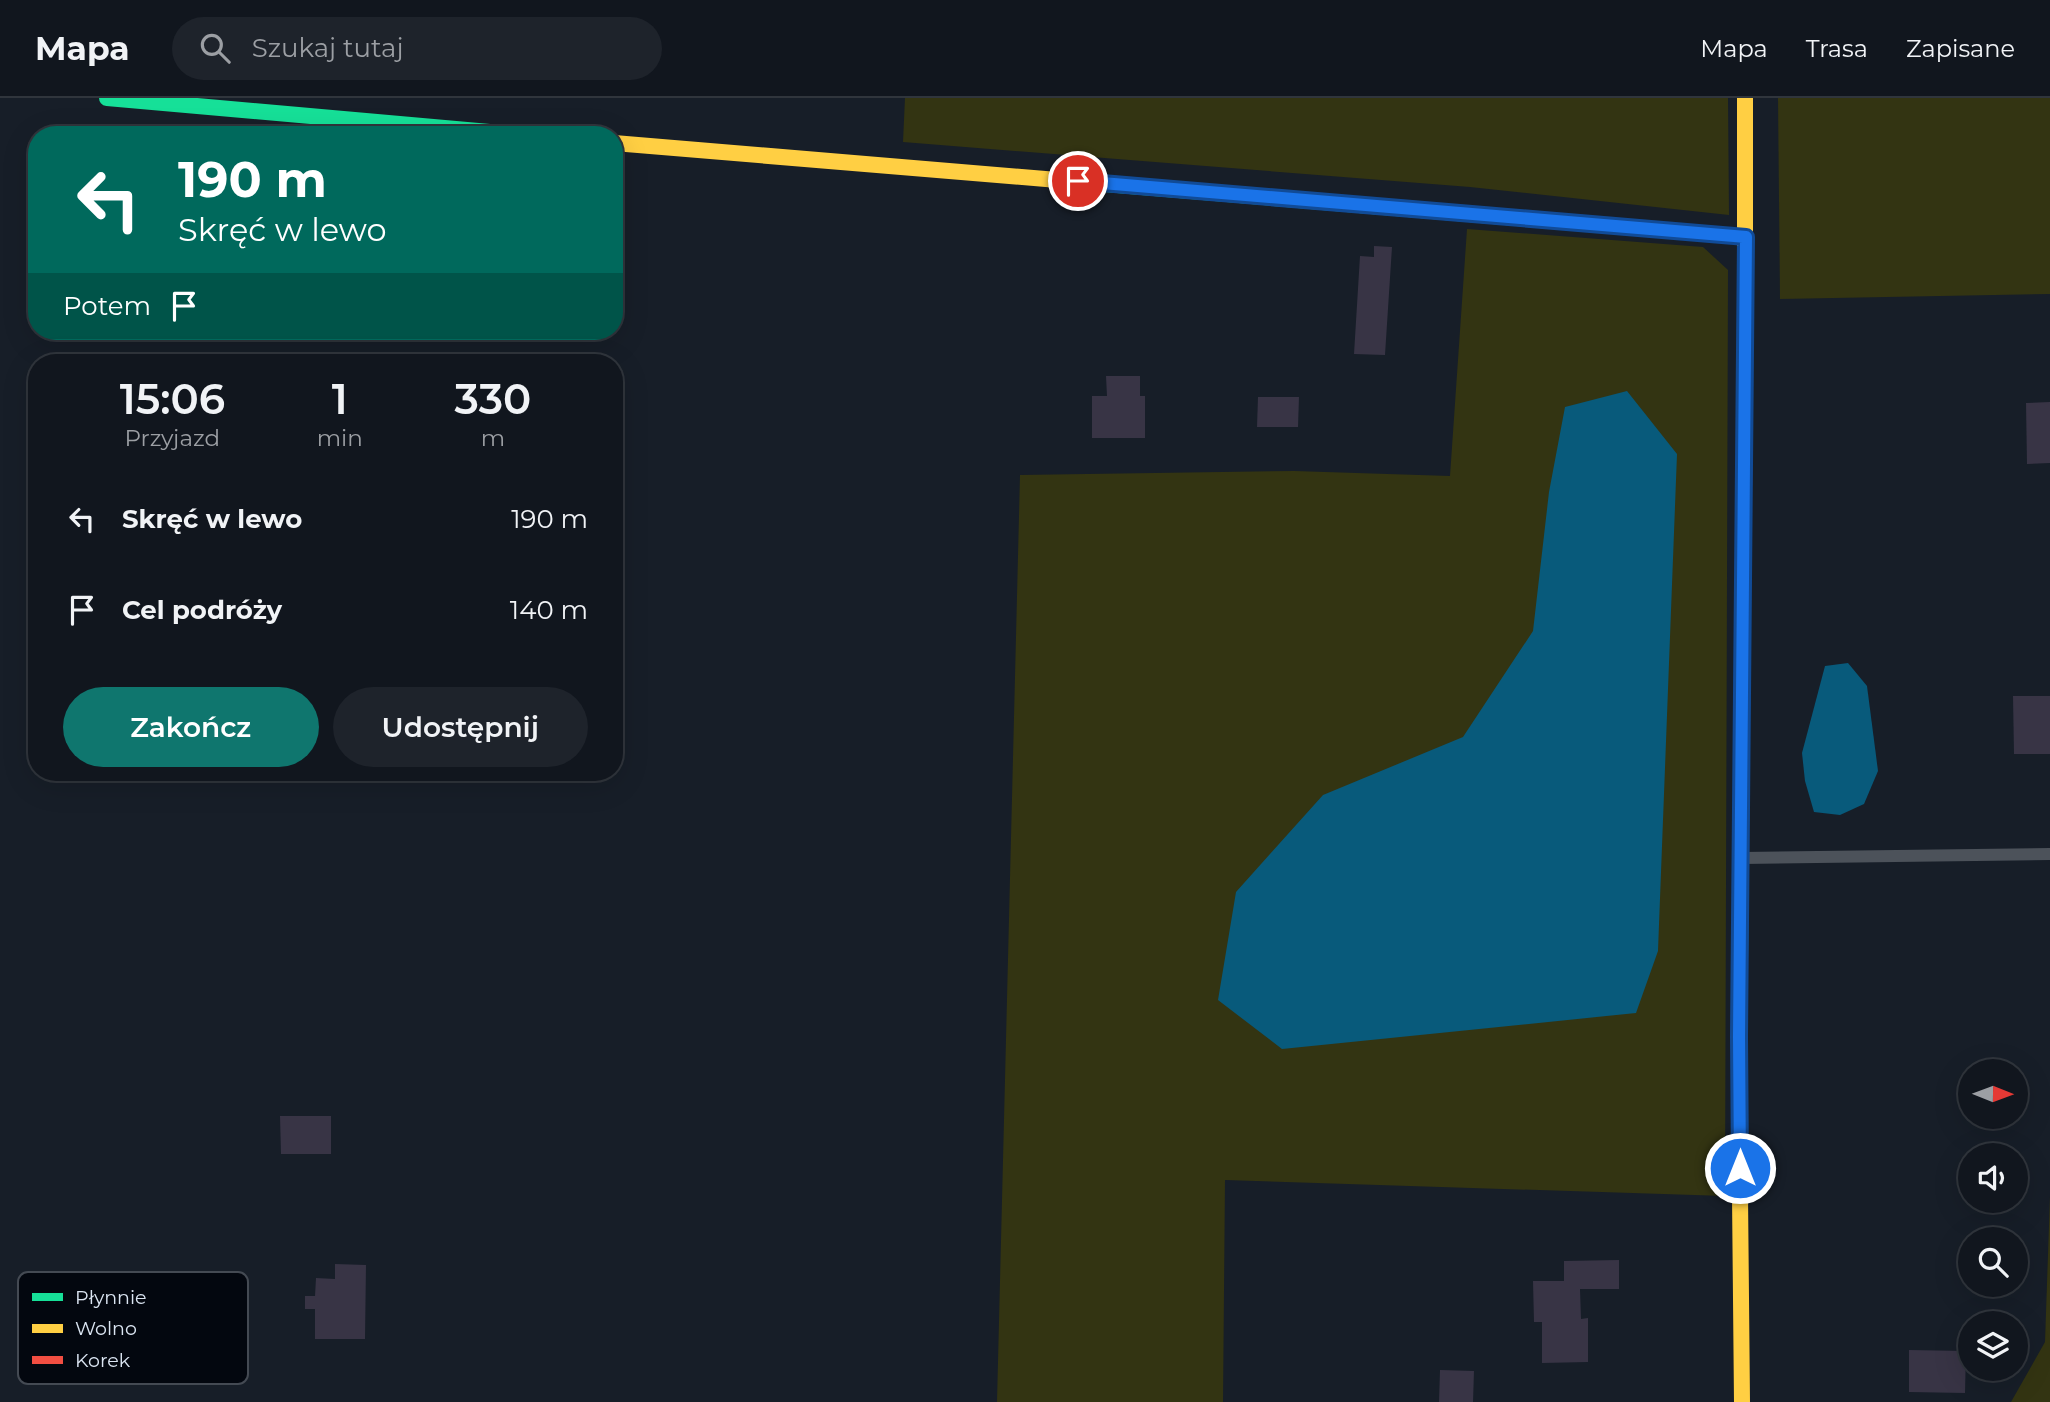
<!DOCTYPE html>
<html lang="pl">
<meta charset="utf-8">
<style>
body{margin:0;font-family:Montserrat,sans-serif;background:#1e232b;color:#f1f3f6;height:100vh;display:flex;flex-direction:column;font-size:26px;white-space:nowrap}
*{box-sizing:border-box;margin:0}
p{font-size:23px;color:#9c9fa4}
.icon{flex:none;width:38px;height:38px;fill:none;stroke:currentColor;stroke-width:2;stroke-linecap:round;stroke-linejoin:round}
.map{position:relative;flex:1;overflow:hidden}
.side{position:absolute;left:28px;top:256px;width:595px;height:427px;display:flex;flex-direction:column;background:#11161e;border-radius:28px;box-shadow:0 7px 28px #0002,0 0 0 2px #30353c}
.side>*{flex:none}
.hud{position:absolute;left:28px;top:28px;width:595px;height:214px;border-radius:28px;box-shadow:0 7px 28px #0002,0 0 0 2px #30353c;background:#00695c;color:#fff;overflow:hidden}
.needle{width:46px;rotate:91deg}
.fabs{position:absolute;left:1958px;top:961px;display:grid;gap:14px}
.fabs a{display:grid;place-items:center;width:70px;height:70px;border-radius:50%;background:#11161e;box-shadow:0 7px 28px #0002,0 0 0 2px #30353c;font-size:35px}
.pin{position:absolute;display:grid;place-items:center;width:60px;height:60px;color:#fff;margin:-30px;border:4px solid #fff;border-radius:50%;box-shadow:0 2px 7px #0007}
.me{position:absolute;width:77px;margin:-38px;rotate:0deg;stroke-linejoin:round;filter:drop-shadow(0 0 5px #0008)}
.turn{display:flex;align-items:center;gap:24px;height:147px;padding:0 35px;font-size:32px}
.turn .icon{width:91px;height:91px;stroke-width:2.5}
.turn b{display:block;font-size:49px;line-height:60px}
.then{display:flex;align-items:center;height:66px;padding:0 35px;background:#0003;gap:14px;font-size:26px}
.eta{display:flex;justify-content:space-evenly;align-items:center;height:119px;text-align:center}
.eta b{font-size:42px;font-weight:600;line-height:49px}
.cta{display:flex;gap:14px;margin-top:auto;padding:14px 35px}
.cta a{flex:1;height:80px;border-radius:42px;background:#0f766e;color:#fff;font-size:28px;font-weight:600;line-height:80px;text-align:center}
.cta a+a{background:#1e232b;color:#f1f3f6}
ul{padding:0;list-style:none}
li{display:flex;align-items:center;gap:21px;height:91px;padding:0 35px}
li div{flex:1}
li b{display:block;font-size:26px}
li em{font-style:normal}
header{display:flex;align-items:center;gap:42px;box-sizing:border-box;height:98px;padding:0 35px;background:#11161e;border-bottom:2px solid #30353c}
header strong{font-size:33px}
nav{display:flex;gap:38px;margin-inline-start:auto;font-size:24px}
.search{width:490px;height:63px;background:#1e232b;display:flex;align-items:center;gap:18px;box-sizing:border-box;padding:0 24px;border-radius:38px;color:#9c9fa4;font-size:26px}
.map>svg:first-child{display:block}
.green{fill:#333412}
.water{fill:#085a7b}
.building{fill:#383445}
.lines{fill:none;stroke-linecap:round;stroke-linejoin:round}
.lane{stroke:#4c525a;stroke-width:12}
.fast{stroke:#16e098;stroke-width:16}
.slow{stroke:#ffcf43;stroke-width:16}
.jam{stroke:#f24e42;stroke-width:16}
.route-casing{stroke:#114b97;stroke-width:18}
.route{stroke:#1a73e8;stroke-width:12}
.key{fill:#03070f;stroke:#444a53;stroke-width:2}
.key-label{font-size:19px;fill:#dbe5f2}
</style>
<header>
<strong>Mapa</strong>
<div class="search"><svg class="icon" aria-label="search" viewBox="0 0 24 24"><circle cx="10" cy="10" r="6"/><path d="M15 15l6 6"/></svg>Szukaj tutaj</div>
<nav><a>Mapa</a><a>Trasa</a><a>Zapisane</a></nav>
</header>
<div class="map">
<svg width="2050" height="1304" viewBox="0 0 2050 1304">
<rect width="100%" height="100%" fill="#171e28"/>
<!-- green -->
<g class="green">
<polygon points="905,0 1728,0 1729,117 1470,89 903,44"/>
<polygon points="1778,0 2050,0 2050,196 1780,201"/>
<polygon points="1467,131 1703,149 1728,172 1725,1098 1225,1082 1223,1304 997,1304 1020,377 1294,373 1450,378"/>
<polygon points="2050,1098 2050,1304 2011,1304 2045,1244"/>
</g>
<!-- water -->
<g class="water">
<polygon points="1627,293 1677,356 1658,853 1636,915 1282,951 1218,902 1236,794 1323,697 1463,639 1533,533 1549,394 1565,309"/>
<polygon points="1848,565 1867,588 1878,673 1864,706 1840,717 1814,714 1805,683 1802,655 1825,568"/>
</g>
<!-- building -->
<g class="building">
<polygon points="1374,148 1392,149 1385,257 1354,256 1360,158 1374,159"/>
<polygon points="1106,278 1140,278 1140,298 1145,298 1145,340 1092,340 1092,298 1107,298"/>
<polygon points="1258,299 1299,299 1298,329 1257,329"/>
<polygon points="2050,304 2050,365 2027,366 2026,305"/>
<polygon points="2013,598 2050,598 2050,656 2014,656"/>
<polygon points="280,1018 331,1018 331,1056 281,1056"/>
<polygon points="1619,1162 1619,1191 1580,1191 1581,1221 1588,1220 1588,1264 1542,1265 1542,1224 1534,1224 1533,1183 1564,1183 1564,1163"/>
<polygon points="335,1166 366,1167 365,1241 315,1241 315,1211 305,1211 305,1198 315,1198 316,1180 335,1181"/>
<polygon points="1909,1252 1966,1253 1965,1295 1909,1294"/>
<polygon points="1440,1272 1474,1273 1473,1304 1439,1304"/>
</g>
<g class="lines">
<!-- lane -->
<polyline class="lane" points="1742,760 2050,756"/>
<!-- fast -->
<g class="fast">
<polyline points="107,0 524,37"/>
<polyline points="1093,85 1565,124"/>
<polyline points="1739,993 1742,601"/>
</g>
<!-- slow -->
<g class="slow">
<polyline points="614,45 1093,85"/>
<polyline points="1565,124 1746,139"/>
<polyline points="1745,285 1745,0"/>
<polyline points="1739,993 1742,1304"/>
</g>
<!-- jam -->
<polyline class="jam" points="1742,601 1745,285"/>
</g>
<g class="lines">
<defs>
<polyline id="route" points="1078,83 1746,139 1739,939 1740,1070"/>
</defs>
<!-- route casing -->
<use href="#route" class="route-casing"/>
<!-- route -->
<use href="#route" class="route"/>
</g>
<!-- legend -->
<rect x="18" y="1174" width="230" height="112" rx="10" class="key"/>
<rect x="32" y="1195" width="31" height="8" fill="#16e098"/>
<rect x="32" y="1226" width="31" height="9" fill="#ffcf43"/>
<rect x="32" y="1258" width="31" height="8" fill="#f24e42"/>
<g class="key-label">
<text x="75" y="1206">Płynnie</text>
<text x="75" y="1237">Wolno</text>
<text x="75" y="1269">Korek</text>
</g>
</svg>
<div class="fabs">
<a><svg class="needle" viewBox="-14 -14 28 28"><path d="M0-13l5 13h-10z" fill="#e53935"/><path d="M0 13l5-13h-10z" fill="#9c9fa4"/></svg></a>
<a><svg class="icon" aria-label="sound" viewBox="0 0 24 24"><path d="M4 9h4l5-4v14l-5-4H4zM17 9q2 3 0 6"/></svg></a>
<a><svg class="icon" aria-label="search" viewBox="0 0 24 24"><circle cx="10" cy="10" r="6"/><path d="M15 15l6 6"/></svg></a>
<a><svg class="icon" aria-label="layers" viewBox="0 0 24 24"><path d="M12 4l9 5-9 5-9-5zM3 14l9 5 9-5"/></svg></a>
</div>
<div class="pin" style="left:1078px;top:83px;background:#d93025"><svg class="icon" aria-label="arrive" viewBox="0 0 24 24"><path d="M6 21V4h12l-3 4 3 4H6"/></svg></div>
<svg class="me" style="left:1740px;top:1070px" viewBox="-20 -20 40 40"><circle r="17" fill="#1a73e8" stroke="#fff" stroke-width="3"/><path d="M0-11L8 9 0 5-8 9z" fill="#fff"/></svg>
<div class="hud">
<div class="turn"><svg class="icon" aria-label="left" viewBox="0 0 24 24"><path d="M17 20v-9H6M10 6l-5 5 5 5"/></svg><div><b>190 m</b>Skręć w lewo</div></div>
<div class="then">Potem<svg class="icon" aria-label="arrive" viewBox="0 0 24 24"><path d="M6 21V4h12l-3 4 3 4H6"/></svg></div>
</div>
<section class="side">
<div class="eta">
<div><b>15:06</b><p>Przyjazd</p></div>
<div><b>1</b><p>min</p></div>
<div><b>330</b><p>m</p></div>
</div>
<ul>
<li><svg class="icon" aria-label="left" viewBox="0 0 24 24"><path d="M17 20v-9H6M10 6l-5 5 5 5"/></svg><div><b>Skręć w lewo</b></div><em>190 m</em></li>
<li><svg class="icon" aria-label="arrive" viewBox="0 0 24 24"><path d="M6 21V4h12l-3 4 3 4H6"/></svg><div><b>Cel podróży</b></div><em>140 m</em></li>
</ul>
<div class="cta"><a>Zakończ</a><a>Udostępnij</a></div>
</section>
</div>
